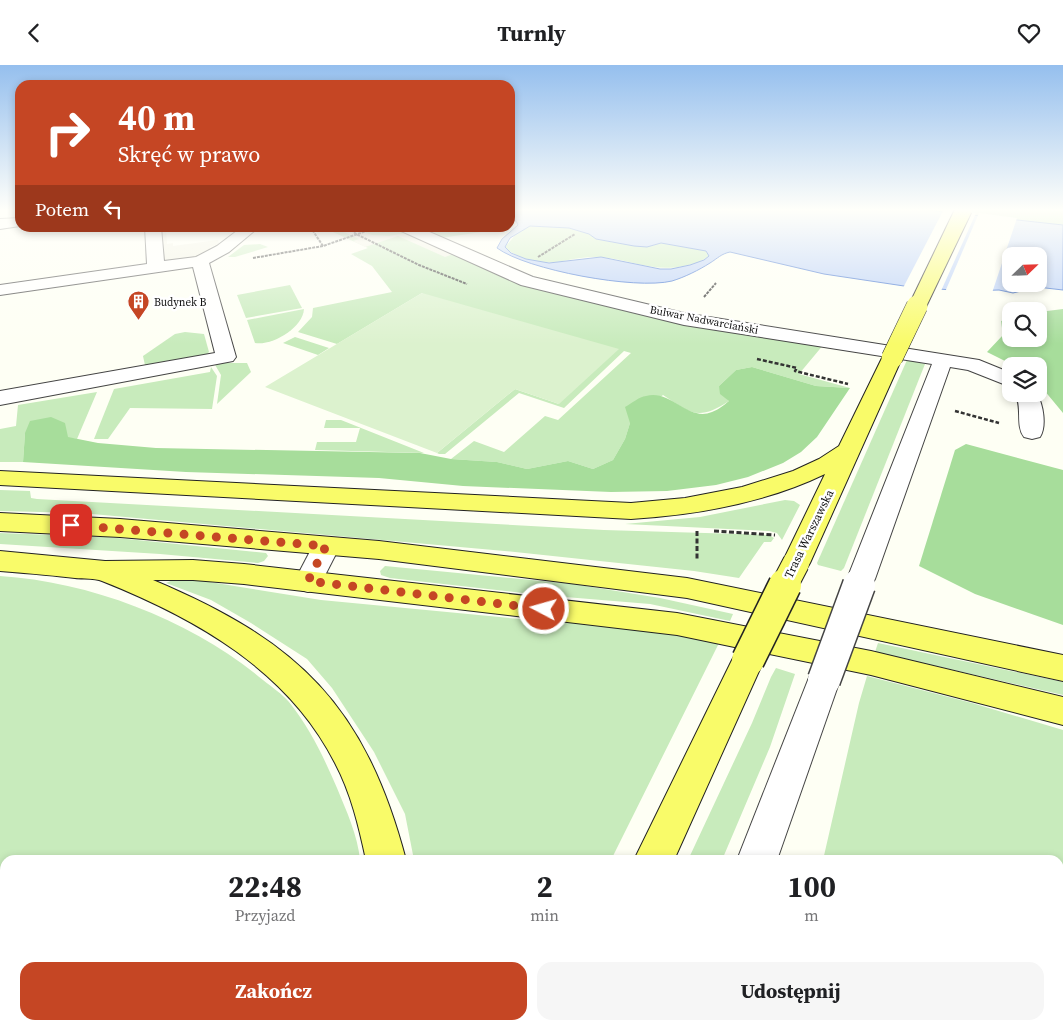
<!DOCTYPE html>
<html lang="pl">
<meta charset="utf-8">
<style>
body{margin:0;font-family:"Source Serif 4",serif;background:#f6f6f6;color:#202124;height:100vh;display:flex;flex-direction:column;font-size:19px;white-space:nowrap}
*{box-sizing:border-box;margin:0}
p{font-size:16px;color:#757577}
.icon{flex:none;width:28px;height:28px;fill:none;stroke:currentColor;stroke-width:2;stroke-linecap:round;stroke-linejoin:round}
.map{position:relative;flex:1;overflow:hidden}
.side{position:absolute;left:0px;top:790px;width:1064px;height:175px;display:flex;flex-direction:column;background:#fff;border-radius:15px 15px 0 0;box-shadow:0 2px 8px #0003}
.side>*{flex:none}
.top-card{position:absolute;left:15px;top:15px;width:500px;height:152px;border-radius:15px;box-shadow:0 2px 8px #0003;background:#c54624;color:#fff;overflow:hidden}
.needle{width:32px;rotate:67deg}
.controls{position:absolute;left:1002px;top:182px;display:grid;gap:10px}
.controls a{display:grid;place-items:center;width:45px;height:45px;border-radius:10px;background:#fff;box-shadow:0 2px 8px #0003;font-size:25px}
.pin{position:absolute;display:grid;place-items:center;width:42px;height:42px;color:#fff;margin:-21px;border-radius:10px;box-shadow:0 2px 8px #0006}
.me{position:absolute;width:55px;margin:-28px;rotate:276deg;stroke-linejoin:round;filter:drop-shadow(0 0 4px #0008)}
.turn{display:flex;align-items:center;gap:18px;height:105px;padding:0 20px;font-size:22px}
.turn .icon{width:65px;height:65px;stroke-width:2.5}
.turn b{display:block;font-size:35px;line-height:42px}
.then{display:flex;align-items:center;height:48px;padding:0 20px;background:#0003;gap:10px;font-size:19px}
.eta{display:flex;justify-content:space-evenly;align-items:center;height:85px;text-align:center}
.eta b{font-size:30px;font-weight:700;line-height:35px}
.primary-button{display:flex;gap:10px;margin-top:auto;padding:10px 20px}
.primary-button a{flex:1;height:58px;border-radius:15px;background:#c54624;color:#fff;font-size:20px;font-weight:700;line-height:58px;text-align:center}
.primary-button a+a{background:#f6f6f6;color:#202124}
header{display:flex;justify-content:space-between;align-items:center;height:65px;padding:0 20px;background:#fff;font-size:22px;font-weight:700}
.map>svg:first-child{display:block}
.green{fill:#c8ebbc}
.forest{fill:#a7dd9b}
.pitch{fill:#dcf2ce}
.plaza{fill:#f1f1e1}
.water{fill:#b8cff8;stroke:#3d70d1;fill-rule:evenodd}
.pier{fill:#fefff4}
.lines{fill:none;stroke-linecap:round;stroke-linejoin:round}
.minor-casing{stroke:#444;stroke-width:2}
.major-casing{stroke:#222;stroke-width:2}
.path-far2{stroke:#333;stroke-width:2;stroke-dasharray:3 1;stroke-linecap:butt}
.path-far1{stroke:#333;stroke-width:2.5;stroke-dasharray:4 2;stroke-linecap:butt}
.path{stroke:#333;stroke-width:3;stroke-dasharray:5 2.5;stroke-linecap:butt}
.minor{fill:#fff;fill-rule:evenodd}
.major{fill:#f9fb69;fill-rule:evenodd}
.minor-bridge-far1-casing{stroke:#444;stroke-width:28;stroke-linecap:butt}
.minor-bridge-casing{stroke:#444;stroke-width:35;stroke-linecap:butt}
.major-bridge-far3-casing{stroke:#222;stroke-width:18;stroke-linecap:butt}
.major-bridge-far2-casing{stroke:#222;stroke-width:22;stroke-linecap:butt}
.major-bridge-far1-casing{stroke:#222;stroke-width:28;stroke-linecap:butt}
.major-bridge-casing{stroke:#222;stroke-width:35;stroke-linecap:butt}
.minor-bridge-far1{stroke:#fff;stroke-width:26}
.minor-bridge{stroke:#fff;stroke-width:32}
.major-bridge-far3{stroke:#f9fb69;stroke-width:16}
.major-bridge-far2{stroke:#f9fb69;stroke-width:21}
.major-bridge-far1{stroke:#f9fb69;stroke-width:26}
.major-bridge{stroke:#f9fb69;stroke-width:32}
.route{stroke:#c54624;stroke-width:9;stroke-dasharray:0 16.2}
.labels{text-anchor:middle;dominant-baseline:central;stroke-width:5;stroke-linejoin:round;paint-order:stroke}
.far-poi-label{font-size:11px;fill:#111;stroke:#fff;text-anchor:start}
.far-street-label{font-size:11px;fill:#111;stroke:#fff}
.street-label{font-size:12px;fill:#111;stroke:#fff}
</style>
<header><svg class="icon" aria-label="back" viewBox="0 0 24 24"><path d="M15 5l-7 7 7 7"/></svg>Turnly<svg class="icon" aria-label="heart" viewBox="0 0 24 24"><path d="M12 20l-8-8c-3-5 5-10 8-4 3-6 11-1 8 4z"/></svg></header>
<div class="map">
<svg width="1063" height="965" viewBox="0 0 1063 965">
<rect width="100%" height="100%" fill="#fefff4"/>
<!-- green -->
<g class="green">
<polygon points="917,144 1038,144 1063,146 1063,160"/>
<path d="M530,161L569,163L589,169L596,174L616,178L652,181L660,178L706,186L709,191C702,197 693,199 684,201C653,208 627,193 597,192C567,191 554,205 521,192C515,189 509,187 505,182L518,167Z"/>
<polygon points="429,162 508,163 441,173 425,166"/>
<path d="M324,163H422L419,165L538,215L695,252L829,273L799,309L850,323L816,321L752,302L736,305L719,321L729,336C698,356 692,349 663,330L630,358L625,374L613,395L593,404L568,396L527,404L497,397L451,394L474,376L504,387L545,351L558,355L631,288L624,286L564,343L519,328L445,389H439L437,388L515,324L559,339L422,228L337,279L298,267L312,252L313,243L392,227L372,201L351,189L368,183Z"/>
<polygon points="260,179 268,182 235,192 228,192 244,180"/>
<polygon points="290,220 302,243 246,253 237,230"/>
<path d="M304,244C303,263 272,281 255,278L247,255Z"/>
<polygon points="185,267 204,269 209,287 206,290 146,305 143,291 175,269"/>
<polygon points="295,272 329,283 318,290 283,278"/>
<polygon points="907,295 925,299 844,503 841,506 818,500 817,498"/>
<polygon points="214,298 247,298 251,307 217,339 221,310"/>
<polygon points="211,302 217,311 212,344 130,343 108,374 94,374 114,324 210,307"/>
<polygon points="97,327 77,374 25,368 23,397 0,397 0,364 16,361 18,340"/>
<polygon points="326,355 341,355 424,388 315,385 317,377 356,377 360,363 324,363"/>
<polygon points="0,425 30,426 31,433 37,434 604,465 769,470 774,473 771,477 764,477 739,513 694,506 515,487 81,448 0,446"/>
<polygon points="785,435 794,436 800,440 782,475 777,468 769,466 625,459 700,452"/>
<polygon points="0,468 107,472 266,488 268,491 264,496 258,498 160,489 0,479"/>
<polygon points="385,501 573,519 660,533 733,549 730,556 650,539 541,530 390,513 381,510 380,506"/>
<path d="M0,511C92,517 193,556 263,615C272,622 282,629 289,637C310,663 324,693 337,723C346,745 358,771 360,795H5V960H356L355,965H0Z"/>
<polygon points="185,513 321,535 530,555 595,558 720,576 611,795 414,795 405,749 374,687 332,623 307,594 251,558 211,535 166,518 175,514"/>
<polygon points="878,578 1063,617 1063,630 875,587"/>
<polygon points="776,603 795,609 770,682 722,795 688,795 752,658 771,612"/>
<polygon points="867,611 972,638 1063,665 1063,965 782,965 783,960 1059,960 1059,795 823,795 859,638"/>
<polygon points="421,960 531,960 529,965 421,965"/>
</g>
<!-- forest -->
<g class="forest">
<polygon points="1063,244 1063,348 1039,319 1039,301 1015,301 987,287 1003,270 1001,256 1011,253 1011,274 1039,274 1039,247"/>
<path d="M752,302L816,321L850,323L817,372L801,387L783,398L748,412L716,420L667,426L611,427L463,421L379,413L186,407L23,397L25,368L30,356L51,352L65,358L68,372L98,378L156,383L420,388L451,394L497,397L527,404L568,396L593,404L613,395L625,374L630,358L625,342C632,338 639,332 646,331C671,324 688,357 712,347C718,345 724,340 729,336L720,329L719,321L736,305Z"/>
<polygon points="966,379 1063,405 1063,560 975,529 919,501 955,385"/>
</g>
<!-- pitch -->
<polygon class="pitch" points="422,228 619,284 559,339 515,324 437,388 265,322"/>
<!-- plaza -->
<g class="plaza">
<polygon points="161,163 166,163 167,179 173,178 173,181 218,175 219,179 210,182 211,187 195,194 167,197 164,196"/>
<polygon points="342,163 359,163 361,166 372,170 389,171 406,168 393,163 422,163 419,165 464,185 445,192 398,171 365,182 353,176 359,174 344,167 348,166"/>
</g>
<!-- water -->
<path class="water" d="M510,144H917L1063,160V225L1037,222L1013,228L999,225L963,226L904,221L824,209L730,187C721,189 718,193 710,198C699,205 685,212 672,216C635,225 527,205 497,183L502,174L518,160L516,156L510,155ZM530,161L569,163L589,169L596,174L634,181L647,182L661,178L706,186L709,191L704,195L690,200L671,204H660L601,192L549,198L526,194L511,188L505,182L510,173ZM1011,191H1039V219H1011Z"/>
<!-- pier -->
<g class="pier">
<polygon points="944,144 976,148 941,226 903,223"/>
<polygon points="979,148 1017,153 992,228 945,227"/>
</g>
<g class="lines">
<defs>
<g id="minor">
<polygon points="20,153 20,161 0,164 0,154"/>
<polygon points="145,162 161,162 164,196 196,192 217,181 242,162 259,162 229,187 209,198 236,292 233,296 0,340 0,326 215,288 193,202 0,230 0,220 147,199"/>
<polygon points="397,162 418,162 533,212 684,248 979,295 1011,308 1011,322 968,305 950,302 875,514 871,521 861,524 851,521 847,514 932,299 684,260 521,220 399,165"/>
<path d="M1015,329H1037C1043,339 1047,361 1040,372L1032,374L1024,372C1015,360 1023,342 1015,329Z"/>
<polygon points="326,472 336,475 340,481 318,524 308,527 298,524 294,517 316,475"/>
<polygon points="824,602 836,606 840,615 777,795 737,795 808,615 812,606"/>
<polygon points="659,960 713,960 711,965 657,965"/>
</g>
<g id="major">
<path d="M892,287L899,289L902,293L810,498L806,505L796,508L786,505L782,498L825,409C765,438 697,450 631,454L0,420V406L631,438L685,433L742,422L793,406L819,394L839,381L882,293L885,289Z"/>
<polygon points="0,448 120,454 379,476 687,513 1063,590 1063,616 687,533 379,494 120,472 0,466"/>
<path d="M0,486L105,496L193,495L244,499L677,548L871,586L1063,632V660L871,610L760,587L764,595L674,795H634L732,595L737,586L744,584L677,570L244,519L193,515H153C298,576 365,640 406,795H366C359,762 351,728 335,698C288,605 195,553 102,516C95,513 83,514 75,513C50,510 25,508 0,506Z"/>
<rect x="366" y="960" width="46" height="5"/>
<polygon points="553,960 638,960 639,965 551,965"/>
</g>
</defs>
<!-- minor casing -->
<use href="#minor" class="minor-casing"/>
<!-- major casing -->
<use href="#major" class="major-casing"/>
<!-- path-far2 -->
<g class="path-far2">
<polyline points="348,162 356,169 419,200 467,219"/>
<polyline points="323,181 313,166 328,162"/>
<polyline points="538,192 575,169"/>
<polyline points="253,193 323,181 378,162"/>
<polyline points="704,232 716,218"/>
</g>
<!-- path-far1 -->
<g class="path-far1">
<polyline points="757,294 797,303 795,306 848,319"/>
<polyline points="955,346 999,358"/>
</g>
<!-- path -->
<g class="path">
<polyline points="697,466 697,495"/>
<polyline points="714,466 775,470"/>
</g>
<!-- minor -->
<use href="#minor" class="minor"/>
<!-- major -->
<use href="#major" class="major"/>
<defs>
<polyline id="minor-bridge-far1" points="858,521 861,514"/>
<polyline id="minor-bridge" points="824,615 859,520"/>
<polyline id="major-bridge-far3" points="917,242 964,144"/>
<polyline id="major-bridge-far2" points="892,293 917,241"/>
<polyline id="major-bridge-far1" points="784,521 796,498"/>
<polyline id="major-bridge" points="748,595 785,520"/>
</defs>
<!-- minor-bridge-far1 casing -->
<use href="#minor-bridge-far1" class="minor-bridge-far1-casing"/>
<!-- minor-bridge casing -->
<use href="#minor-bridge" class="minor-bridge-casing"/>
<!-- major-bridge-far3 casing -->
<use href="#major-bridge-far3" class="major-bridge-far3-casing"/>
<!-- major-bridge-far2 casing -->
<use href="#major-bridge-far2" class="major-bridge-far2-casing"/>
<!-- major-bridge-far1 casing -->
<use href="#major-bridge-far1" class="major-bridge-far1-casing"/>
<!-- major-bridge casing -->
<use href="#major-bridge" class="major-bridge-casing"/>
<!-- minor-bridge-far1 -->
<use href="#minor-bridge-far1" class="minor-bridge-far1"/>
<!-- minor-bridge -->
<use href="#minor-bridge" class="minor-bridge"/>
<!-- major-bridge-far3 -->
<use href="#major-bridge-far3" class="major-bridge-far3"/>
<!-- major-bridge-far2 -->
<use href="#major-bridge-far2" class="major-bridge-far2"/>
<!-- major-bridge-far1 -->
<use href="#major-bridge-far1" class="major-bridge-far1"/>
<!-- major-bridge -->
<use href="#major-bridge" class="major-bridge"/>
</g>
<!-- sky -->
<linearGradient id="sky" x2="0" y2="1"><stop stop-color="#95bfee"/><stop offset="0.52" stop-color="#fffffa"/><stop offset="1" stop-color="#fffffa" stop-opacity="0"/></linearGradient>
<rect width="1063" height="279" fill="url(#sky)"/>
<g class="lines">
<!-- route -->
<polyline class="route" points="71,460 326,481 308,516 544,544"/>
</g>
<!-- icons -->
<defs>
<symbol id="building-pin" viewBox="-11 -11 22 30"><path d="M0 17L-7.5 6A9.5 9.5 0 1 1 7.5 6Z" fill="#c54624" stroke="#fff"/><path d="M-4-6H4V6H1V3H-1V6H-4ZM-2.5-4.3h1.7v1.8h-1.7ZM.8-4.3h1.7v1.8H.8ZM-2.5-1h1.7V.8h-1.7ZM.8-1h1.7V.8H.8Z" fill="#fff"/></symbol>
</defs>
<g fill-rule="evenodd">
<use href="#building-pin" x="126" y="224" width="25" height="34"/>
</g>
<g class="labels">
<!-- far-poi labels -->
<g class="far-poi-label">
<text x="154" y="237">Budynek B</text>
</g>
<!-- far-street labels -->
<g class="far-street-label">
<text transform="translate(704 255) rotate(11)">Bulwar Nadwarciański</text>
</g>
<!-- street labels -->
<g class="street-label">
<text transform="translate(809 469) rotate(-64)">Trasa Warszawska</text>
</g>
</g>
</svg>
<div class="controls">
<a><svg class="needle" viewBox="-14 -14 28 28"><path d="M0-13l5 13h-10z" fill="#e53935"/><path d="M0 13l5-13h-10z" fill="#757577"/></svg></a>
<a><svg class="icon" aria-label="search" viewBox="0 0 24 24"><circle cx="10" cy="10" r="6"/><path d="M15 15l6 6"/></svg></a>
<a><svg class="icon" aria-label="layers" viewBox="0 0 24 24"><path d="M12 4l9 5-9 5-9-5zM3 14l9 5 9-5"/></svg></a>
</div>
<div class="pin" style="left:71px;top:460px;background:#d93025"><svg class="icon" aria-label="arrive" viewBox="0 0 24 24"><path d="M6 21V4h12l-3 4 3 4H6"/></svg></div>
<svg class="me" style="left:544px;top:544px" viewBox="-20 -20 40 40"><circle r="17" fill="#c54624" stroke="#fff" stroke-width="3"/><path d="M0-11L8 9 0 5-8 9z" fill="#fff"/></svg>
<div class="top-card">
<div class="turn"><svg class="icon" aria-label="right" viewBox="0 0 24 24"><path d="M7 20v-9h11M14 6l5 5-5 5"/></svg><div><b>40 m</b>Skręć w prawo</div></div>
<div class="then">Potem<svg class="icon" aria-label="left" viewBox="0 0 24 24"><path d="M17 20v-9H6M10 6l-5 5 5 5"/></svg></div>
</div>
<section class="side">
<div class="eta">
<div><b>22:48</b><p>Przyjazd</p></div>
<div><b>2</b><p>min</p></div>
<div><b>100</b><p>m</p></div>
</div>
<div class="primary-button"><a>Zakończ</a><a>Udostępnij</a></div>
</section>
</div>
